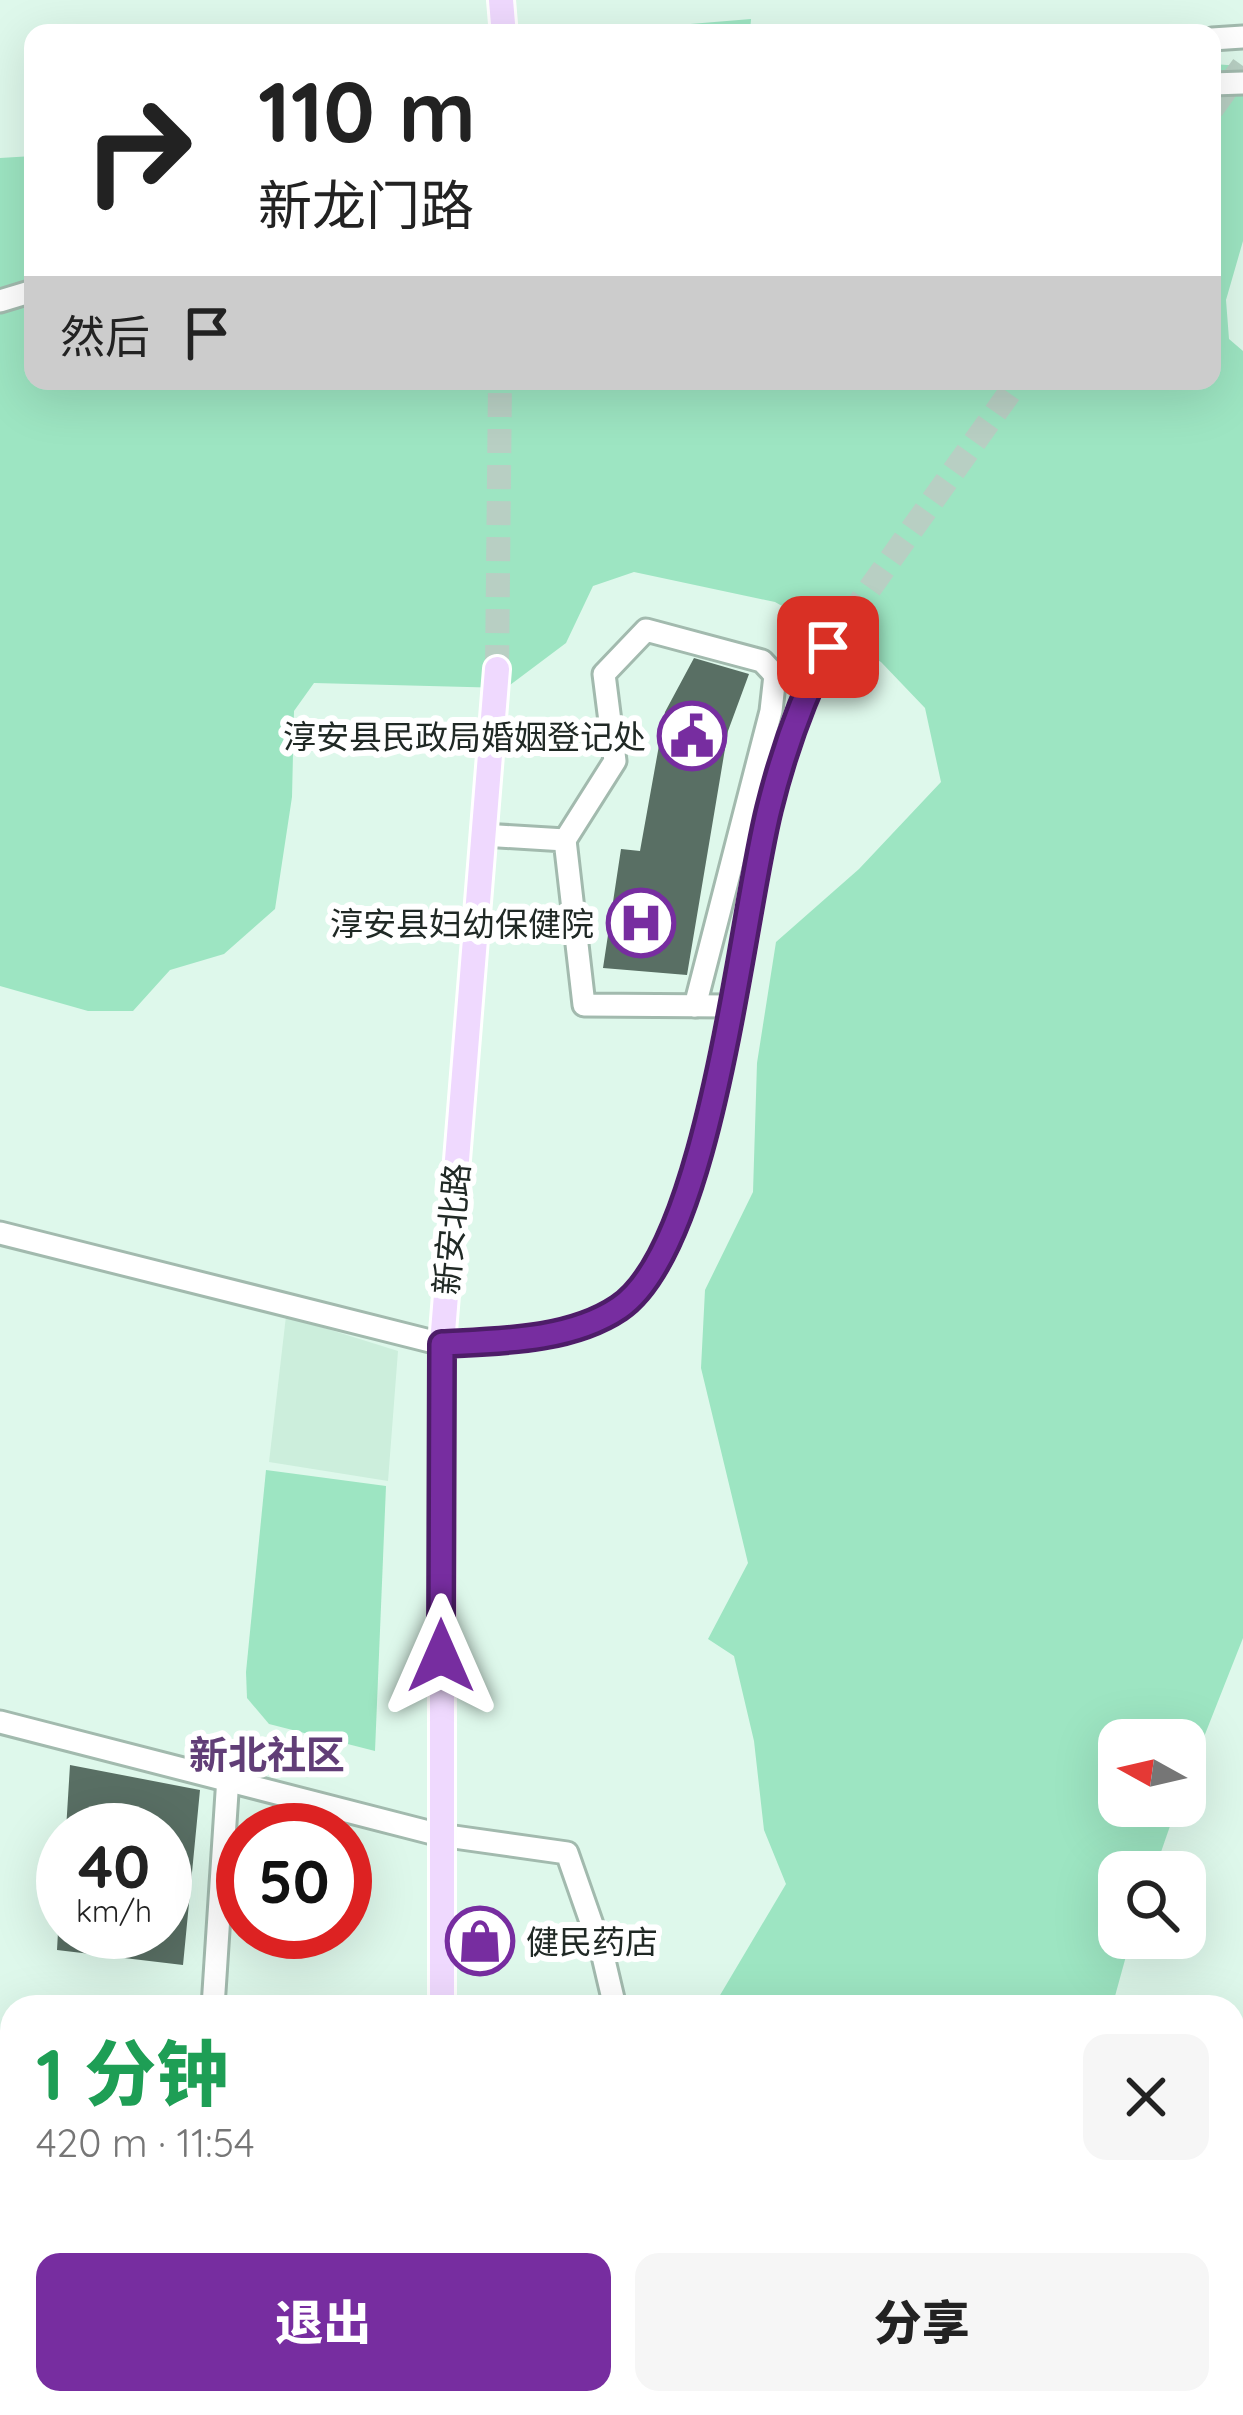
<!DOCTYPE html>
<html lang="zh">
<meta charset="utf-8">
<style>
body{margin:0;font-family:Quicksand,"Noto Sans SC",sans-serif;background:#f6f6f6;color:#222;height:100vh;display:flex;flex-direction:column;font-size:45px;white-space:nowrap}
*{box-sizing:border-box;margin:0}
p{font-size:39px;color:#767676}
.icon{flex:none;width:66px;height:66px;fill:none;stroke:currentColor;stroke-width:2;stroke-linecap:round;stroke-linejoin:round}
.map{position:relative;flex:1;overflow:hidden}
.drawer{position:absolute;left:0px;top:1995px;width:1245px;height:420px;display:flex;flex-direction:column;background:#fff;border-radius:36px 36px 0 0;box-shadow:0 12px 48px #0002}
.drawer>*{flex:none}
.top-card{position:absolute;left:24px;top:24px;width:1197px;height:366px;border-radius:24px;box-shadow:0 12px 48px #0002;background:#fff;color:#222;overflow:hidden}
.needle{width:78px;rotate:278deg}
.fabs{position:absolute;left:1098px;top:1719px;display:grid;gap:24px}
.fabs a{display:grid;place-items:center;width:108px;height:108px;border-radius:24px;background:#fff;box-shadow:0 12px 48px #0002;font-size:60px}
.speed{position:absolute;left:36px;top:1803px;display:flex;gap:24px;font-size:60px;font-weight:700;text-align:center}
.speed>*{display:grid;place-content:center;width:156px;height:156px;border-radius:50%;background:#fff;box-shadow:0 12px 48px #0002;line-height:1}
.speed small{font-size:30px;font-weight:400}
.speed .limit{border:18px solid #d22;background:#fff;color:#111}
.pin{position:absolute;display:grid;place-items:center;width:102px;height:102px;color:#fff;margin:-51px;border-radius:24px;box-shadow:0 6px 18px #0006}
.me{position:absolute;width:132px;margin:-66px;rotate:0deg;stroke-linejoin:round;filter:drop-shadow(0 0 9px #0008)}
.turn{display:flex;align-items:center;gap:42px;height:252px;padding:0 36px;font-size:54px}
.turn .icon{width:156px;height:156px;stroke-width:2.5}
.turn b{display:block;font-size:84px;line-height:102px}
.then{display:flex;align-items:center;height:114px;padding:0 36px;background:#0003;gap:24px;font-size:45px}
.round{display:grid;place-items:center;flex:none;width:126px;height:126px;border-radius:24px;background:#f6f6f6}
.overview{display:flex;align-items:center;justify-content:space-between;height:204px;padding:0 36px}
h1{font-size:72px;font-weight:800;line-height:90px;color:#1e9e55}
.primary-button{display:flex;gap:24px;margin-top:auto;padding:24px 36px}
.primary-button a{flex:1;height:138px;border-radius:24px;background:#772da0;color:#fff;font-size:48px;font-weight:800;line-height:138px;text-align:center}
.primary-button a+a{background:#f6f6f6;color:#222}
.map>svg:first-child{display:block}
.built{fill:#cceedc}
.green{fill:#9de5c2}
.building{fill:#596f64}
.lines{fill:none;stroke-linecap:round;stroke-linejoin:round}
.major-tunnel{stroke:#b8cfc3;stroke-width:24;stroke-dasharray:24 12;stroke-linecap:butt}
.minor-casing{stroke:#a2baae;stroke-width:27}
.major-casing{stroke:#fff;stroke-width:30}
.minor{stroke:#fff;stroke-width:21}
.major{stroke:#efd9fe;stroke-width:24}
.route-casing{stroke:#4d1d68;stroke-width:30}
.route{stroke:#772da0;stroke-width:21}
.labels{text-anchor:middle;dominant-baseline:central;stroke-width:12;stroke-linejoin:round;paint-order:stroke}
.poi-label{font-size:33px;fill:#202925;stroke:#fff;text-anchor:end}
.street-label{font-size:33px;fill:#202925;stroke:#fff}
.quarter-label{font-size:39px;font-weight:bold;fill:#613e77;stroke:#fff}
</style>
<div class="map">
<svg width="1243" height="2415" viewBox="0 0 1243 2415">
<rect width="100%" height="100%" fill="#def8eb"/>
<!-- built -->
<polygon class="built" points="286,1316 398,1351 388,1481 269,1462"/>
<!-- green -->
<g class="green">
<polygon points="751,19 750,33 581,33"/>
<polygon points="1212,64 1243,66 1243,241 1226,300 1229,339 1243,351 1243,1638 1185,1785 1185,1740 1119,1740 1119,1806 1177,1806 1154,1872 1119,1872 1119,1938 1131,1938 1112,2007 713,2007 786,1884 764,1830 754,1741 734,1656 708,1639 748,1563 701,1368 705,1290 753,1192 757,1063 776,942 859,869 941,782 925,708 881,662 775,602 634,572 593,586 566,643 506,688 314,683 294,711 292,797 275,909 224,954 170,970 133,1011 88,1011 0,986 0,158 33,156 33,381 1212,381"/>
<polygon points="266,1470 386,1486 375,1751 269,1724 247,1698 246,1672"/>
<polygon points="1243,2067 1243,2343 1233,2339 1233,2088"/>
<polygon points="787,2403 1132,2403 1151,2415 788,2415"/>
</g>
<!-- building -->
<g class="building">
<polygon points="694,658 749,674 728,731 687,975 603,968 621,849 640,851 665,712"/>
<polygon points="70,1765 200,1790 183,1965 57,1950 58,1932 165,1932 165,1830 66,1830"/>
<polygon points="492,1924 492,1956 469,1958 468,1925"/>
</g>
<g class="lines">
<!-- major-tunnel -->
<g class="major-tunnel">
<polyline points="1212,109 1243,66"/>
<polyline points="828,647 1018,381"/>
<polyline points="497,669 500,381"/>
</g>
<defs>
<g id="minor">
<polyline points="1212,39 1243,37"/>
<polyline points="1212,84 1243,83"/>
<polyline points="0,301 33,291"/>
<polyline points="483,835 565,840 584,1005 729,1006"/>
<polyline points="565,840 615,761 604,674 646,630 762,661 775,675 771,711 695,1006"/>
<polyline points="0,1233 442,1344"/>
<polyline points="0,1722 440,1835 567,1853 603,1956 615,2007"/>
<polyline points="213,2007 228,1777"/>
<polyline points="0,2120 12,2121"/>
<polyline points="1233,2387 1243,2398"/>
<polyline points="185,2415 186,2403"/>
<polyline points="720,2415 720,2403"/>
</g>
<g id="major">
<polyline points="501,0 503,24"/>
<path d="M442,1344C498,1341 570,1341 619,1308C711,1246 741,921 769,809C783,752 802,699 828,647"/>
<polyline points="442,2007 442,1344 497,669"/>
<polyline points="448,2403 448,2415"/>
</g>
</defs>
<!-- minor casing -->
<use href="#minor" class="minor-casing"/>
<!-- major casing -->
<use href="#major" class="major-casing"/>
<!-- minor -->
<use href="#minor" class="minor"/>
<!-- major -->
<use href="#major" class="major"/>
</g>
<g class="lines">
<defs>
<path id="route" d="M441,1656L442,1344C499,1341 570,1341 619,1308C711,1246 741,920 769,809C783,752 802,699 828,647"/>
</defs>
<!-- route casing -->
<use href="#route" class="route-casing"/>
<!-- route -->
<use href="#route" class="route"/>
</g>
<!-- icons -->
<defs>
<symbol id="civic-ring" viewBox="-11 -11 22 22"><circle r="9.5" fill="#fff" stroke="#772da0" stroke-width="1.5"/><path d="M-.6-6.5H3V-4.5H.6V-3L4-1V1h2V6H-6V1h2V-1L-.6-3ZM-1.2 2.5V6h2.4V2.5Z" fill="#772da0"/></symbol>
<symbol id="hospital-ring" viewBox="-11 -11 22 22"><circle r="9.5" fill="#fff" stroke="#772da0" stroke-width="1.5"/><path d="M-5-5h3v3.5h4V-5h3V5h-3V1.5h-4V5h-3Z" fill="#772da0"/></symbol>
<symbol id="shop-ring" viewBox="-11 -11 22 22"><circle r="9.5" fill="#fff" stroke="#772da0" stroke-width="1.5"/><path d="M-5-2.5h2.3a2.7 3.5 0 0 1 5.4 0H5L5.5 6h-11ZM-1.5-2.5h3a1.5 2.3 0 0 0-3 0Z" fill="#772da0"/></symbol>
</defs>
<g fill-rule="evenodd">
<use href="#civic-ring" x="654" y="698" width="76" height="76"/>
<use href="#hospital-ring" x="603" y="885" width="76" height="76"/>
<use href="#shop-ring" x="442" y="1903" width="76" height="76"/>
</g>
<g class="labels">
<!-- poi labels -->
<g class="poi-label">
<text x="646" y="736">淳安县民政局婚姻登记处</text>
<text x="594" y="923">淳安县妇幼保健院</text>
<text x="526" y="1941" text-anchor="start">健民药店</text>
</g>
<!-- street labels -->
<g class="street-label">
<text transform="translate(451 1229) rotate(-85)">新安北路</text>
</g>
<!-- quarter labels -->
<g class="quarter-label">
<text x="267" y="1754">新北社区</text>
</g>
</g>
</svg>
<div class="fabs">
<a><svg class="needle" viewBox="-14 -14 28 28"><path d="M0-13l5 13h-10z" fill="#e53935"/><path d="M0 13l5-13h-10z" fill="#767676"/></svg></a>
<a><svg class="icon" aria-label="search" viewBox="0 0 24 24"><circle cx="10" cy="10" r="6"/><path d="M15 15l6 6"/></svg></a>
</div>
<div class="speed"><div>40<small>km/h</small></div><div class="limit">50</div></div>
<div class="pin" style="left:828px;top:647px;background:#d93025"><svg class="icon" aria-label="arrive" viewBox="0 0 24 24"><path d="M6 21V4h12l-3 4 3 4H6"/></svg></div>
<svg class="me" style="left:441px;top:1656px" viewBox="-20 -20 40 40"><path d="M0-17L14 15 0 8-14 15z" fill="#772da0" stroke="#fff" stroke-width="4"/></svg>
<div class="top-card">
<div class="turn"><svg class="icon" aria-label="right" viewBox="0 0 24 24"><path d="M7 20v-9h11M14 6l5 5-5 5"/></svg><div><b>110 m</b>新龙门路</div></div>
<div class="then">然后<svg class="icon" aria-label="arrive" viewBox="0 0 24 24"><path d="M6 21V4h12l-3 4 3 4H6"/></svg></div>
</div>
<section class="drawer">
<div class="overview"><div><h1>1 分钟</h1><p>420 m · 11:54</p></div><a class="round"><svg class="icon" aria-label="close" viewBox="0 0 24 24"><path d="M6 6l12 12M18 6L6 18"/></svg></a></div>
<div class="primary-button"><a>退出</a><a>分享</a></div>
</section>
</div>
